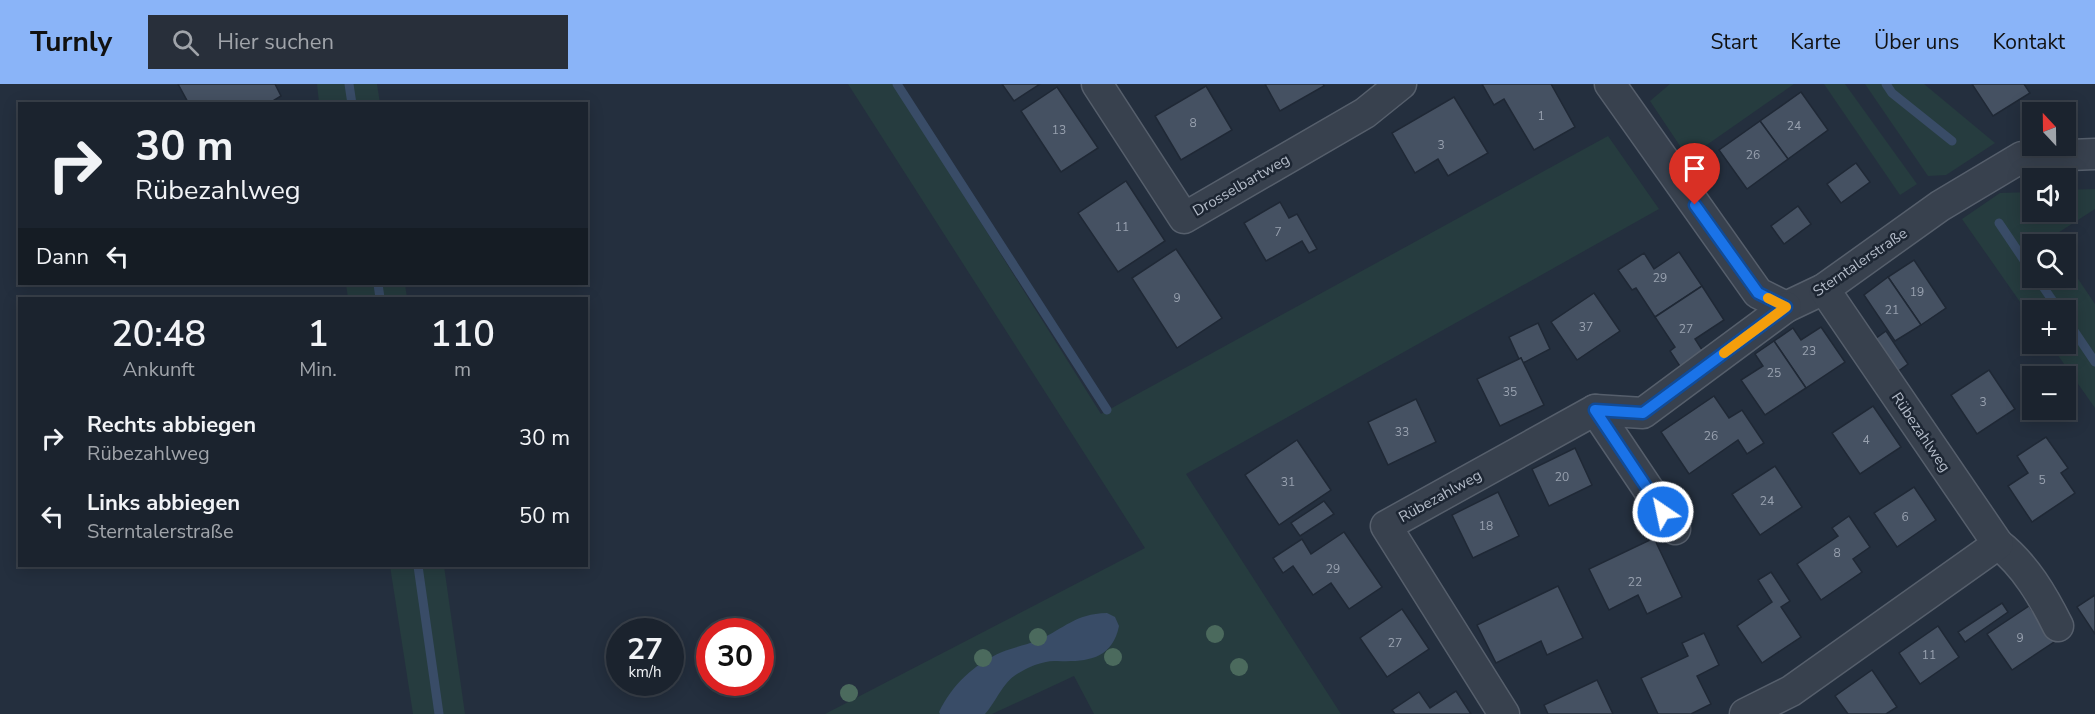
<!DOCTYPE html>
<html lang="de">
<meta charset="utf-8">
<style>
body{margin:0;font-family:"Nunito Sans",sans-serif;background:#282f3a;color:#f1f3f6;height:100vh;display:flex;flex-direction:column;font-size:22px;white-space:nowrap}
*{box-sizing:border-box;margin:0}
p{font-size:20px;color:#a0a4aa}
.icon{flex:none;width:33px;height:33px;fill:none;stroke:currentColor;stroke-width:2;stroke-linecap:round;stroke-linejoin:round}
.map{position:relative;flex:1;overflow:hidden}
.panel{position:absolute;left:18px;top:213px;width:570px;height:270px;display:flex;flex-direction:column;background:#1b232e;border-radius:0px;box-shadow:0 3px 15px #0003,0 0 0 2px #39404a}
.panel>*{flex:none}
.hud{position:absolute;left:18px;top:18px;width:570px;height:183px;border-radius:0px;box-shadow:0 3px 15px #0003,0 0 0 2px #39404a;background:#1b232e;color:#f1f3f6;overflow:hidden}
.needle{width:39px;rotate:338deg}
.fabs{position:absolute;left:2022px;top:18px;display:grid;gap:12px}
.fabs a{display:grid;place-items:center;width:54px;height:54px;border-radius:0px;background:#1b232e;box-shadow:0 3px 15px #0003,0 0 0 2px #39404a;font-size:30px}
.speed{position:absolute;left:606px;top:534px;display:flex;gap:12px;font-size:30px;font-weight:700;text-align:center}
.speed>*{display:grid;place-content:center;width:78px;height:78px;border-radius:50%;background:#1b232e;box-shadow:0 3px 15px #0003,0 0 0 2px #39404a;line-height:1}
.speed small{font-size:15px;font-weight:400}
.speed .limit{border:9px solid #d22;background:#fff;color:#111}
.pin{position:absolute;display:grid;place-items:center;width:51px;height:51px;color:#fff;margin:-62px -26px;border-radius:50% 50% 50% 0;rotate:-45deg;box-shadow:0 0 6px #0007}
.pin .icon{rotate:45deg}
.me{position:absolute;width:66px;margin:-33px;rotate:326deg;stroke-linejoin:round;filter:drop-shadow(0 0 4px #0008)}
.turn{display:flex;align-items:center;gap:21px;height:126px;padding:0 18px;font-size:27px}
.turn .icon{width:78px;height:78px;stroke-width:2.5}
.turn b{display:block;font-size:42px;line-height:51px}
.then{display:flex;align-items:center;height:57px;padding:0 18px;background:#0003;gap:12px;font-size:22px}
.eta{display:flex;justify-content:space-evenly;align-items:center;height:102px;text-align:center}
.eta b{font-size:36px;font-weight:600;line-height:42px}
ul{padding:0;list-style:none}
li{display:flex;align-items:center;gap:18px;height:78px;padding:0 18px}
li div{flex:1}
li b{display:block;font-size:22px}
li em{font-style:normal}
header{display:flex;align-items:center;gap:36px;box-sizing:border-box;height:84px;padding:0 30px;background:#8ab4f8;color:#111}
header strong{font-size:28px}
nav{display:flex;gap:33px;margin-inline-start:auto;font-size:21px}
.search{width:420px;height:54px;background:#282f3a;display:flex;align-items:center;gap:15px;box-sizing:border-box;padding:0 21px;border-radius:0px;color:#a0a4aa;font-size:22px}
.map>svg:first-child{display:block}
.green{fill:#263c3f}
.water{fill:#394c67}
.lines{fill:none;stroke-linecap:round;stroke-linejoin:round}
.stream{stroke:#394c67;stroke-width:9}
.building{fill:#455162;stroke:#1f2835;stroke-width:1.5}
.minor-casing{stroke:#565f6c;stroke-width:33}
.minor{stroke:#38414e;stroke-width:30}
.tree{fill:#4b6a5d}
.route-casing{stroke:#114b97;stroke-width:15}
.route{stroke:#1a73e8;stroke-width:10}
.slow{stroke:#f59e0b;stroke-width:10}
.labels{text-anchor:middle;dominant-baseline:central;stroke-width:5;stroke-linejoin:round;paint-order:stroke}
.number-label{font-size:12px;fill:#98a1af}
.street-label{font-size:15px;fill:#b4bcc9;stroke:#1d2633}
</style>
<header>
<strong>Turnly</strong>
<div class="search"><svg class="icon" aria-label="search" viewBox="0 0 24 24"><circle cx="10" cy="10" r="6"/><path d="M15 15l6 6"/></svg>Hier suchen</div>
<nav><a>Start</a><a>Karte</a><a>Über uns</a><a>Kontakt</a></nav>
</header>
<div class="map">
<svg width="2095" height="630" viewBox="0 0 2095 630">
<rect width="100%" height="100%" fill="#242f3e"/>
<!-- green -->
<g class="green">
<polygon points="317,0 377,0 380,19 319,19"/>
<polygon points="848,0 894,0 1101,330 1608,52 1659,125 1186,390 1341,630 1094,630 1074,592 992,630 825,630 1145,464"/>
<polygon points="1670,0 1794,0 1688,74 1650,17"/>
<polygon points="1824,0 1845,0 1917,100 1900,111"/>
<polygon points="1865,0 1924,0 1995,59 1946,91 1928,92"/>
<polygon points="2095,105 2095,125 2050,154 2054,160 2032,160 2032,194 2066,194 2066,177 2095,220 2095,324 2050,260 2066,260 2066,226 2032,226 2032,235 1962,135 2000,109 2032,108 2032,128 2066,128 2066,106"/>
<polygon points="346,200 405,200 407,214 348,214"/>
<polygon points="390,482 444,482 465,630 413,630"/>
</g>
<!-- water -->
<path class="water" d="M1107,529L1115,533L1119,542C1112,576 1086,578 1057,577C1044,576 1028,583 1017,590C1003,598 996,618 985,630H940L939,628C952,601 974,580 1002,568C1014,563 1027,561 1038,556C1066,544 1074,530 1107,529Z"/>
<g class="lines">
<!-- stream -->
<g class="stream">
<polyline points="349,0 352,20"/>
<polyline points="897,0 1107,326"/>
<polyline points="1886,0 1892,9 1952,57"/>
<polyline points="1999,139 2032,188"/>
<polyline points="2037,194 2059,226"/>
<polyline points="378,200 380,214"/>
<polyline points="2066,235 2095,278"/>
<polyline points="418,482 439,630"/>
</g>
</g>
<!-- building -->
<g class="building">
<polygon points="178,0 275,0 281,12 268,20 189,20"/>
<polygon points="1002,0 1040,0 1014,17"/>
<polygon points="1265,0 1323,0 1324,2 1280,27"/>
<polygon points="1482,0 1551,0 1575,43 1534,66 1504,15 1494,21"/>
<polygon points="1972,0 2024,0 2030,9 1993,32"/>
<polygon points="1206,2 1232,46 1181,76 1155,32"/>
<polygon points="1057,3 1098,64 1061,88 1021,27"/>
<polygon points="1801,8 1828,46 1788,75 1760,37"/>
<polygon points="1454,13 1488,69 1448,92 1438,75 1415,89 1392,49"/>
<polygon points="1760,37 1788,75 1747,105 1719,66"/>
<polygon points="1856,79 1870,98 1841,119 1827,100"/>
<polygon points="1126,97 1165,157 1118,188 1078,129"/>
<polygon points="1280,118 1289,134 1297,130 1317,165 1309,169 1302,157 1266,177 1244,139"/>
<polygon points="1798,122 1811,140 1784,160 1771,142"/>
<polygon points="1176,165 1222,234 1177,264 1132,194"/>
<polygon points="1679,168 1702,202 1655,233 1636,204 1632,206 1618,186 1644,169 1654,185"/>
<polygon points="1914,176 1946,224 1921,241 1888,193"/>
<polygon points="1888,193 1921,241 1895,257 1864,211"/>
<polygon points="1702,202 1724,236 1695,255 1706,272 1683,287 1670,267 1675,263 1655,233"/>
<polygon points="1594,209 1620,247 1577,276 1551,238"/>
<polygon points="1538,239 1550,265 1523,279 1521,274 1519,275 1509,253"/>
<polygon points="1821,243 1845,278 1806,304 1774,257 1793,244 1801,256"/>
<polygon points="1886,247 1908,280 1897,288 1875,255"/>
<polygon points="1774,257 1806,304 1765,331 1741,296 1763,282 1755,270"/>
<polygon points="1521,274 1544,321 1500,342 1477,295"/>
<polygon points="1989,286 2015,325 1977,350 1951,311"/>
<polygon points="1714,312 1729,334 1742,326 1764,359 1747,370 1738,356 1689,390 1661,348"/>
<polygon points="1416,315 1436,358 1388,381 1368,338"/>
<polygon points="1873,322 1901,363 1860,390 1832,349"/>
<polygon points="2046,353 2068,384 2061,389 2075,409 2032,438 2008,402 2028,389 2017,372"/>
<polygon points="1297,356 1331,406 1279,441 1245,391"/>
<polygon points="1575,364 1592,401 1549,422 1532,385"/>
<polygon points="1775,382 1802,423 1760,451 1732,410"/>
<polygon points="1914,403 1936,436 1897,463 1874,429"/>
<polygon points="1498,408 1519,452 1473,474 1452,431"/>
<polygon points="1324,417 1334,430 1300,452 1291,439"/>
<polygon points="1849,432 1870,463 1853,475 1862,488 1821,516 1797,480 1838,452 1832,444"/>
<polygon points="1344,448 1382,503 1349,525 1331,499 1313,511 1293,482 1283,489 1273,474 1302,455 1311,470"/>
<polygon points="1654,454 1682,513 1647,530 1638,511 1609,526 1589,485"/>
<polygon points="1771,488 1790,517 1781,523 1801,553 1762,579 1737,542 1772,518 1758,496"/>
<polygon points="1558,502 1583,554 1547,571 1541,557 1496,579 1477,541"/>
<polygon points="2095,511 2095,550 2077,523"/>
<polygon points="2002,519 2008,528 1965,558 1958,548"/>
<polygon points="2029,522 2054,558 2012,586 1987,550"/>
<polygon points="1402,525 1429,565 1387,593 1360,554"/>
<polygon points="1938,542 1959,573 1920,600 1899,569"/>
<polygon points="1704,549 1719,581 1697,592 1711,620 1691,630 1658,630 1641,594 1688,572 1682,559"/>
<polygon points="1872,586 1897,623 1886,630 1848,630 1835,612"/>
<polygon points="1597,596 1613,630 1548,630 1544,621"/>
<polygon points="1456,607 1471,630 1395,630 1392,626 1419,608 1430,624"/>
</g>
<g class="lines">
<defs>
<g id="minor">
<polyline points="1097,0 1184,134 1365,29 1401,0"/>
<polyline points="1610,0 1758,209 1786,223 1824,205 1940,122 2022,73 2095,70"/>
<polyline points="1595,326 1675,445"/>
<path d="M1998,460C2025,481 2043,512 2058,542"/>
<polyline points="1504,630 1386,442 1595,326 1643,329 1786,223"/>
<polyline points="1745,630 1791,607 1998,460 1824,205"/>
</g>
</defs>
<!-- minor casing -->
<use href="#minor" class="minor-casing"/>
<!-- minor -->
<use href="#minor" class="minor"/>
</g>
<!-- trees -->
<g class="tree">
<circle cx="1215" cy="550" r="9"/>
<circle cx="1038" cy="553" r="9"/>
<circle cx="1113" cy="573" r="9"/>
<circle cx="983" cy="574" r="9"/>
<circle cx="1239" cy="583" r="9"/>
<circle cx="849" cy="609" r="9"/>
</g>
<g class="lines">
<defs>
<polyline id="route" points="1663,428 1595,326 1643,329 1786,223 1758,209 1695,121"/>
</defs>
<!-- route casing -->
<use href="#route" class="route-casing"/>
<!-- route -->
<use href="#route" class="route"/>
<!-- slow -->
<polyline class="slow" points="1724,269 1786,223 1768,214"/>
</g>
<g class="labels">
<!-- number labels -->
<g class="number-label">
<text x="1541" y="32">1</text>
<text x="1193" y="39">8</text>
<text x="1794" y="42">24</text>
<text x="1059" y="46">13</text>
<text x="1441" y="61">3</text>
<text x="1753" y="71">26</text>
<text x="1122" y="143">11</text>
<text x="1278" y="148">7</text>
<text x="1660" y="194">29</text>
<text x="1917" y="208">19</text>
<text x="1177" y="214">9</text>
<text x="1892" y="226">21</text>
<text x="1586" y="243">37</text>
<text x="1686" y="245">27</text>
<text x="1809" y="267">23</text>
<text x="1774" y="289">25</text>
<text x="1510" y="308">35</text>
<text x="1983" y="318">3</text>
<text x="1402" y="348">33</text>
<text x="1711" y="352">26</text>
<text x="1866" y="356">4</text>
<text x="1562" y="393">20</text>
<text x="2042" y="396">5</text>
<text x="1288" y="398">31</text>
<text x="1767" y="417">24</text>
<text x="1905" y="433">6</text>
<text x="1486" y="442">18</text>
<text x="1837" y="469">8</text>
<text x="1333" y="485">29</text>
<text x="1635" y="498">22</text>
<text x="2020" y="554">9</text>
<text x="1395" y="559">27</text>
<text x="1929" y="571">11</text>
</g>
<!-- street labels -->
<g class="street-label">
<text transform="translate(1241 101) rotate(-30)">Drosselbartweg</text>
<text transform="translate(1860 178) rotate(-34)">Sterntalerstraße</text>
<text transform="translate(1921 348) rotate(56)">Rübezahlweg</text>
<text transform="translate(1440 412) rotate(-29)">Rübezahlweg</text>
</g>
</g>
</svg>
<div class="fabs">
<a><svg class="needle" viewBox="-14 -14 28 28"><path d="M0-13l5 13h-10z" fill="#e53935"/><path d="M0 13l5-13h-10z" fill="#a0a4aa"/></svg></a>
<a><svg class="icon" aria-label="sound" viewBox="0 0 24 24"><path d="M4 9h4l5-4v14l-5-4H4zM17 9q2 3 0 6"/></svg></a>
<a><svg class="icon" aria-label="search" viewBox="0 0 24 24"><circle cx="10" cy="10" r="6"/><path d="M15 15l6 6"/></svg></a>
<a>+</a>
<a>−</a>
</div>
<div class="speed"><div>27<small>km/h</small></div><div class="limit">30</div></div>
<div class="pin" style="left:1695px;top:121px;background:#d93025"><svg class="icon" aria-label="arrive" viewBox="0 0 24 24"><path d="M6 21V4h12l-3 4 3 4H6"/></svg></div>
<svg class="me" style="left:1663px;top:428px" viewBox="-20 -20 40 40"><circle r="17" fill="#1a73e8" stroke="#fff" stroke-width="3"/><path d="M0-11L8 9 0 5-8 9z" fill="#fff"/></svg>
<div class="hud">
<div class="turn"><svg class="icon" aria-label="right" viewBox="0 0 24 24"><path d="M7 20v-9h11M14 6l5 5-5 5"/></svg><div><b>30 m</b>Rübezahlweg</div></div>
<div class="then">Dann<svg class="icon" aria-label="left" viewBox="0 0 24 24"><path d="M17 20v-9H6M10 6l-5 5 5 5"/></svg></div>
</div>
<section class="panel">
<div class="eta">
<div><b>20:48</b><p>Ankunft</p></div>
<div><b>1</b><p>Min.</p></div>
<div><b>110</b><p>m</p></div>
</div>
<ul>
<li><svg class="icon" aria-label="right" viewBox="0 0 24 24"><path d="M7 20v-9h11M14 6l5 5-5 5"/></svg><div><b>Rechts abbiegen</b><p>Rübezahlweg</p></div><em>30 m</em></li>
<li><svg class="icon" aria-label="left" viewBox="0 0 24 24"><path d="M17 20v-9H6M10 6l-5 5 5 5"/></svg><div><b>Links abbiegen</b><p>Sterntalerstraße</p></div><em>50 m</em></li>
</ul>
</section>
</div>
